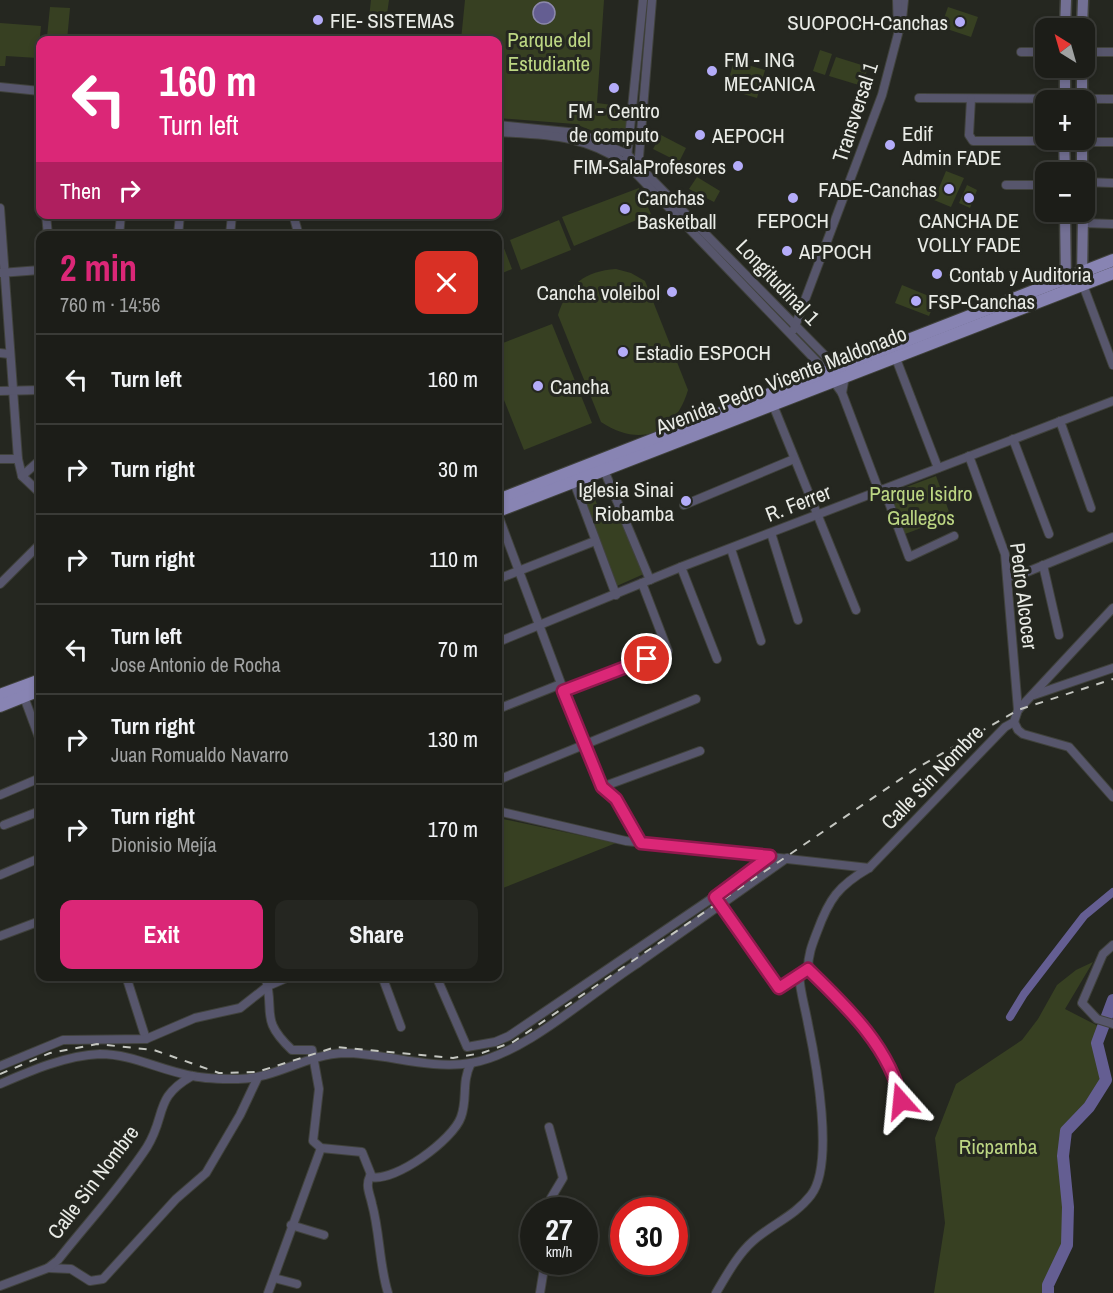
<!DOCTYPE html>
<meta charset="utf-8">
<style>
body{margin:0;font-family:"Archivo Narrow",sans-serif;background:#252621;color:#f1f3f6;height:100vh;display:flex;flex-direction:column;font-size:22px;white-space:nowrap}
*{box-sizing:border-box;margin:0}
p{font-size:20px;color:#a0a2a2}
.icon{flex:none;width:33px;height:33px;fill:none;stroke:currentColor;stroke-width:2;stroke-linecap:round;stroke-linejoin:round}
.map{position:relative;flex:1;overflow:hidden}
.panel{position:absolute;left:36px;top:231px;width:466px;height:750px;display:flex;flex-direction:column;background:#1c1d18;border-radius:12px;box-shadow:0 3px 9px #0003,0 0 0 2px #3a3b37}
.panel>*{flex:none}
.guide{position:absolute;left:36px;top:36px;width:466px;height:183px;border-radius:12px;box-shadow:0 3px 9px #0003,0 0 0 2px #3a3b37;background:#db2777;color:#fff;overflow:hidden}
.needle{width:39px;rotate:323deg}
.buttons{position:absolute;left:1035px;top:18px;display:grid;gap:12px}
.buttons a{display:grid;place-items:center;width:60px;height:60px;border-radius:12px;background:#1c1d18;box-shadow:0 3px 9px #0003,0 0 0 2px #3a3b37;font-size:30px}
.speed{position:absolute;left:520px;top:1197px;display:flex;gap:12px;font-size:30px;font-weight:700;text-align:center}
.speed>*{display:grid;place-content:center;width:78px;height:78px;border-radius:50%;background:#1c1d18;box-shadow:0 3px 9px #0003,0 0 0 2px #3a3b37;line-height:1}
.speed small{font-size:15px;font-weight:400}
.speed .limit{border:9px solid #d22;background:#fff;color:#111}
.pin{position:absolute;display:grid;place-items:center;width:51px;height:51px;color:#fff;margin:-26px;border:3px solid #fff;border-radius:50%;box-shadow:0 2px 6px #0007}
.me{position:absolute;width:66px;margin:-33px;rotate:342deg;stroke-linejoin:round;filter:drop-shadow(0 0 4px #0008)}
.turn{display:flex;align-items:center;gap:21px;height:126px;padding:0 24px;font-size:27px}
.turn .icon{width:78px;height:78px;stroke-width:2.5}
.turn b{display:block;font-size:42px;line-height:51px}
.then{display:flex;align-items:center;height:57px;padding:0 24px;background:#0003;gap:12px;font-size:22px}
.round{display:grid;place-items:center;flex:none;width:63px;height:63px;border-radius:12px;background:#252621}
.overview{display:flex;align-items:center;justify-content:space-between;height:102px;padding:0 24px}
h1{font-size:36px;font-weight:700;line-height:45px;color:#db2777}
.cta{display:flex;gap:12px;margin-top:auto;padding:12px 24px}
.cta a{flex:1;height:69px;border-radius:12px;background:#db2777;color:#fff;font-size:24px;font-weight:700;line-height:69px;text-align:center}
.cta a+a{background:#252621;color:#f1f3f6}
ul{padding:0;list-style:none}
li{display:flex;align-items:center;gap:18px;height:90px;padding:0 24px;border-top:2px solid #3a3b37}
li div{flex:1}
li b{display:block;font-size:22px}
li em{font-style:normal}
.map>svg:first-child{display:block}
.green{fill:#374022}
.water{fill:#645e92;stroke:#8c88ab;stroke-width:1.5}
.lines{fill:none;stroke-linecap:round;stroke-linejoin:round}
.canal{stroke:#645e92;stroke-width:8}
.river{stroke:#645e92;stroke-width:12}
.street-casing{stroke:#40423c;stroke-width:10}
.secondary-casing{stroke:#40423c;stroke-width:13}
.primary-casing{stroke:#40423c;stroke-width:14}
.street{stroke:#57566c;stroke-width:8}
.secondary{stroke:#737094;stroke-width:10}
.primary{stroke:#8884b3;stroke-width:12}
.rail{stroke:#c4c6c0;stroke-width:2;stroke-dasharray:8 8;stroke-linecap:butt}
.route-casing{stroke:#8e194d;stroke-width:15}
.route{stroke:#db2777;stroke-width:10}
.poi-dot{fill:#b4acf9;stroke:#252720;stroke-width:2}
.labels{text-anchor:middle;dominant-baseline:central;stroke-width:6;stroke-linejoin:round;paint-order:stroke}
.poi-label{font-size:21px;fill:#e9ebe6;stroke:#252720;text-anchor:start}
.park-label{font-size:21px;fill:#bcd683;stroke:#252720}
.street-label{font-size:21px;fill:#e9ebe6;stroke:#252720}
</style>
<div class="map">
<svg width="1113" height="1293" viewBox="0 0 1113 1293">
<rect width="100%" height="100%" fill="#252720"/>
<!-- green -->
<g class="green">
<polygon points="371,0 389,0 385,28 368,27"/>
<polygon points="465,0 604,0 597,103 628,107 624,143 575,124 498,118 498,40 461,40"/>
<polygon points="50,7 70,8 67,40 47,37"/>
<polygon points="948,7 978,17 971,37 941,27"/>
<polygon points="393,12 423,15 420,31 391,27"/>
<polygon points="0,23 41,26 38,58 6,56 5,66 0,66"/>
<polygon points="820,50 832,54 825,75 813,71"/>
<polygon points="836,57 868,67 862,86 829,76"/>
<polygon points="734,61 765,70 757,98 726,89"/>
<polygon points="661,135 686,148 679,162 653,149"/>
<polygon points="946,171 964,178 951,207 934,200"/>
<polygon points="697,177 720,191 714,202 689,189"/>
<polygon points="967,185 977,190 970,208 959,203"/>
<polygon points="639,188 651,214 574,246 562,217"/>
<polygon points="559,220 571,250 521,270 510,240"/>
<polygon points="497,230 512,269 498,275 498,236 483,235"/>
<path d="M616,269L631,273L645,281L688,390C675,434 640,448 601,422L558,315C567,285 585,271 616,269Z"/>
<polygon points="902,285 936,299 929,316 895,303"/>
<polygon points="552,324 592,423 524,450 498,385 498,345"/>
<polygon points="936,476 951,517 905,534 890,493"/>
<polygon points="590,486 601,515 619,508 646,573 610,589 573,492"/>
<polygon points="498,818 616,843 498,890"/>
<polygon points="1093,962 1065,1009 1102,1028 1093,1046 1105,1078 1082,1110 1065,1126 1059,1158 1065,1172 1062,1243 1047,1277 1045,1293 934,1293 945,1223 935,1138 956,1084 1022,1040 1038,1019 1057,985 1076,970"/>
</g>
<!-- water -->
<circle class="water" cx="544" cy="13" r="11"/>
<g class="lines">
<!-- canal -->
<polyline class="canal" points="1010,1017 1024,994 1084,916 1113,892"/>
<!-- river -->
<polyline class="river" points="1048,1293 1048,1285 1067,1245 1068,1207 1063,1156 1066,1131 1089,1107 1106,1080 1097,1043 1113,1000"/>
<defs>
<g id="street">
<polyline points="901,29 904,0"/>
<polyline points="1021,52 1046,52"/>
<polyline points="1084,52 1113,52"/>
<polyline points="0,87 40,91"/>
<polyline points="919,98 1113,99"/>
<polyline points="971,99 969,135 973,141 1064,141"/>
<polyline points="498,125 578,133 627,154 845,376 842,393"/>
<path d="M498,132C549,135 582,134 627,164L827,372L842,393L879,491"/>
<polyline points="1082,142 1113,142"/>
<polyline points="627,158 643,0"/>
<polyline points="638,169 652,0"/>
<polyline points="1084,182 1113,183"/>
<polyline points="1006,185 1046,185"/>
<polyline points="0,208 18,459 22,476 40,493"/>
<polyline points="46,214 48,236"/>
<polyline points="293,214 299,236"/>
<polyline points="1083,223 1113,224"/>
<polyline points="119,236 121,214"/>
<polyline points="178,236 180,214"/>
<polyline points="230,236 232,214"/>
<polyline points="0,273 40,270"/>
<polyline points="1083,285 1113,365"/>
<polyline points="794,329 882,95 898,34 897,0"/>
<polyline points="0,353 9,354"/>
<polyline points="895,356 938,468"/>
<polyline points="0,391 40,390"/>
<polyline points="773,405 856,610"/>
<polyline points="1060,421 1091,508"/>
<polyline points="1013,439 1049,534"/>
<polyline points="0,459 18,459"/>
<polyline points="604,470 650,580"/>
<polyline points="22,476 40,460"/>
<polyline points="574,482 616,595"/>
<polyline points="884,489 909,557 954,536"/>
<polyline points="684,505 794,459"/>
<polyline points="498,515 584,745 602,787 616,799 641,843"/>
<polyline points="771,533 798,620"/>
<polyline points="731,549 761,641"/>
<polyline points="1043,565 1059,635"/>
<polyline points="681,567 717,659"/>
<polyline points="1007,577 1022,574 1113,537"/>
<polyline points="498,579 595,541"/>
<polyline points="0,584 40,544"/>
<polyline points="498,642 681,567 1113,401"/>
<polyline points="563,691 668,651 642,583"/>
<polyline points="1034,695 1113,668"/>
<polyline points="24,697 40,740"/>
<polyline points="498,709 561,684"/>
<polyline points="1018,710 1113,608"/>
<polyline points="1014,722 1018,730 1023,734 1069,747 1113,797"/>
<polyline points="498,780 696,699"/>
<polyline points="602,787 700,751"/>
<polyline points="0,795 40,778"/>
<polyline points="498,811 626,841 869,868"/>
<polyline points="4,825 40,811"/>
<polyline points="0,875 40,858"/>
<polyline points="719,902 779,988 799,974"/>
<polyline points="0,936 40,921"/>
<polyline points="1113,945 1103,954 1082,1003 1097,1019 1113,1024"/>
<polyline points="638,963 787,858"/>
<polyline points="126,976 146,1039"/>
<path d="M265,976C276,1012 258,1018 292,1050H312L319,1089L313,1141L321,1148L362,1152L372,1177C395,1182 453,1140 461,1117C468,1098 461,1083 471,1063"/>
<polyline points="382,976 401,1027"/>
<polyline points="436,976 467,1047 495,1042 509,1036 764,863 770,856"/>
<polyline points="0,1066 63,1040 146,1039 195,1018 240,1008 268,986 291,976"/>
<path d="M0,1084C30,1071 67,1055 100,1054C133,1054 161,1071 193,1076C207,1079 224,1079 238,1079C275,1079 307,1054 344,1053C385,1053 429,1070 471,1063C524,1055 592,992 638,963L633,952"/>
<path d="M901,1101C891,1048 845,1005 808,969C808,955 812,945 817,932C829,899 838,886 869,868L1005,727L1014,722L1018,710L1005,554L969,456"/>
<path d="M370,1176C365,1186 370,1194 372,1204C380,1233 379,1264 388,1293"/>
<polyline points="549,1210 551,1198 563,1178 549,1127"/>
<polyline points="291,1225 324,1235"/>
<polyline points="48,1268 71,1269 90,1281 103,1279 176,1199 206,1173 240,1115 258,1077"/>
<polyline points="274,1278 297,1284"/>
<path d="M0,1286L48,1268L58,1260C87,1223 121,1187 147,1147C167,1115 153,1098 192,1076"/>
<polyline points="268,1293 321,1148"/>
<polyline points="540,1293 545,1262"/>
<path d="M716,1293C726,1276 738,1254 753,1241C772,1224 795,1216 811,1195C835,1164 816,1062 808,1024C805,1007 800,992 799,974L808,969"/>
</g>
<g id="secondary">
<polyline points="1065,28 1066,0"/>
<polyline points="1082,28 1083,0"/>
<polyline points="1065,100 1065,68"/>
<polyline points="1082,100 1082,68"/>
<polyline points="1064,140 1065,172"/>
<polyline points="1082,140 1082,172"/>
<polyline points="1065,212 1066,285"/>
<polyline points="1082,279 1083,212"/>
</g>
<g id="primary">
<polyline points="498,500 1113,260"/>
<polyline points="498,511 1113,273"/>
<polyline points="0,695 40,680"/>
<polyline points="0,706 40,690"/>
</g>
</defs>
<!-- street casing -->
<use href="#street" class="street-casing"/>
<!-- secondary casing -->
<use href="#secondary" class="secondary-casing"/>
<!-- primary casing -->
<use href="#primary" class="primary-casing"/>
<!-- street -->
<use href="#street" class="street"/>
<!-- secondary -->
<use href="#secondary" class="secondary"/>
<!-- primary -->
<use href="#primary" class="primary"/>
<!-- rail -->
<polyline class="rail" points="0,1074 50,1053 97,1044 154,1050 219,1073 257,1072 336,1047 453,1058 482,1053 513,1042 917,768 1018,710 1113,679"/>
</g>
<g class="lines">
<defs>
<path id="route" d="M647,659L563,691L602,787L616,799L641,843L770,856L715,897L779,988L808,969C845,1005 891,1048 901,1101"/>
</defs>
<!-- route casing -->
<use href="#route" class="route-casing"/>
<!-- route -->
<use href="#route" class="route"/>
</g>
<!-- markers -->
<g class="poi-dot">
<circle cx="318" cy="20" r="6"/>
<circle cx="960" cy="22" r="6"/>
<circle cx="712" cy="71" r="6"/>
<circle cx="614" cy="88" r="6"/>
<circle cx="700" cy="135" r="6"/>
<circle cx="890" cy="145" r="6"/>
<circle cx="738" cy="166" r="6"/>
<circle cx="949" cy="189" r="6"/>
<circle cx="793" cy="198" r="6"/>
<circle cx="969" cy="198" r="6"/>
<circle cx="625" cy="209" r="6"/>
<circle cx="787" cy="251" r="6"/>
<circle cx="937" cy="274" r="6"/>
<circle cx="672" cy="292" r="6"/>
<circle cx="916" cy="301" r="6"/>
<circle cx="623" cy="352" r="6"/>
<circle cx="538" cy="386" r="6"/>
<circle cx="686" cy="501" r="6"/>
</g>
<g class="labels">
<!-- poi labels -->
<g class="poi-label">
<text x="330" y="20">FIE- SISTEMAS</text>
<text x="948" y="22" text-anchor="end">SUOPOCH-Canchas</text>
<text x="724" y="59">FM - ING<tspan x="724" dy="24">MECANICA</tspan></text>
<text x="614" y="110" text-anchor="middle">FM - Centro<tspan x="614" dy="24">de computo</tspan></text>
<text x="902" y="133">Edif<tspan x="902" dy="24">Admin FADE</tspan></text>
<text x="712" y="135">AEPOCH</text>
<text x="726" y="166" text-anchor="end">FIM-SalaProfesores</text>
<text x="937" y="189" text-anchor="end">FADE-Canchas</text>
<text x="637" y="197">Canchas<tspan x="637" dy="24">Basketball</tspan></text>
<text x="793" y="220" text-anchor="middle">FEPOCH</text>
<text x="969" y="220" text-anchor="middle">CANCHA DE<tspan x="969" dy="24">VOLLY FADE</tspan></text>
<text x="799" y="251">APPOCH</text>
<text x="949" y="274">Contab y Auditoria</text>
<text x="660" y="292" text-anchor="end">Cancha voleibol</text>
<text x="928" y="301">FSP-Canchas</text>
<text x="635" y="352">Estadio ESPOCH</text>
<text x="550" y="386">Cancha</text>
<text x="674" y="489" text-anchor="end">Iglesia Sinai<tspan x="674" dy="24">Riobamba</tspan></text>
</g>
<!-- park labels -->
<g class="park-label">
<text x="549" y="39">Parque del<tspan x="549" dy="24">Estudiante</tspan></text>
<text x="921" y="493">Parque Isidro<tspan x="921" dy="24">Gallegos</tspan></text>
<text x="998" y="1146">Ricpamba</text>
</g>
<!-- street labels -->
<g class="street-label">
<text transform="translate(855 112) rotate(-72)">Transversal 1</text>
<text transform="translate(778 282) rotate(46)">Longitudinal 1</text>
<text transform="translate(781 380) rotate(-21)">Avenida Pedro Vicente Maldonado</text>
<text transform="translate(798 503) rotate(-21)">R. Ferrer</text>
<text transform="translate(1024 596) rotate(83)">Pedro Alcocer</text>
<text transform="translate(932 777) rotate(-46)">Calle Sin Nombre</text>
<text transform="translate(93 1182) rotate(-53)">Calle Sin Nombre</text>
</g>
</g>
</svg>
<div class="buttons">
<a><svg class="needle" viewBox="-14 -14 28 28"><path d="M0-13l5 13h-10z" fill="#e53935"/><path d="M0 13l5-13h-10z" fill="#a0a2a2"/></svg></a>
<a>+</a>
<a>−</a>
</div>
<div class="speed"><div>27<small>km/h</small></div><div class="limit">30</div></div>
<div class="pin" style="left:647px;top:659px;background:#d93025"><svg class="icon" aria-label="arrive" viewBox="0 0 24 24"><path d="M6 21V4h12l-3 4 3 4H6"/></svg></div>
<svg class="me" style="left:901px;top:1101px" viewBox="-20 -20 40 40"><path d="M0-17L14 15 0 8-14 15z" fill="#db2777" stroke="#fff" stroke-width="4"/></svg>
<div class="guide">
<div class="turn"><svg class="icon" aria-label="left" viewBox="0 0 24 24"><path d="M17 20v-9H6M10 6l-5 5 5 5"/></svg><div><b>160 m</b>Turn left</div></div>
<div class="then">Then<svg class="icon" aria-label="right" viewBox="0 0 24 24"><path d="M7 20v-9h11M14 6l5 5-5 5"/></svg></div>
</div>
<section class="panel">
<div class="overview"><div><h1>2 min</h1><p>760 m · 14:56</p></div><a class="round" style="background:#d93025;color:#fff"><svg class="icon" aria-label="close" viewBox="0 0 24 24"><path d="M6 6l12 12M18 6L6 18"/></svg></a></div>
<ul>
<li><svg class="icon" aria-label="left" viewBox="0 0 24 24"><path d="M17 20v-9H6M10 6l-5 5 5 5"/></svg><div><b>Turn left</b></div><em>160 m</em></li>
<li><svg class="icon" aria-label="right" viewBox="0 0 24 24"><path d="M7 20v-9h11M14 6l5 5-5 5"/></svg><div><b>Turn right</b></div><em>30 m</em></li>
<li><svg class="icon" aria-label="right" viewBox="0 0 24 24"><path d="M7 20v-9h11M14 6l5 5-5 5"/></svg><div><b>Turn right</b></div><em>110 m</em></li>
<li><svg class="icon" aria-label="left" viewBox="0 0 24 24"><path d="M17 20v-9H6M10 6l-5 5 5 5"/></svg><div><b>Turn left</b><p>Jose Antonio de Rocha</p></div><em>70 m</em></li>
<li><svg class="icon" aria-label="right" viewBox="0 0 24 24"><path d="M7 20v-9h11M14 6l5 5-5 5"/></svg><div><b>Turn right</b><p>Juan Romualdo Navarro</p></div><em>130 m</em></li>
<li><svg class="icon" aria-label="right" viewBox="0 0 24 24"><path d="M7 20v-9h11M14 6l5 5-5 5"/></svg><div><b>Turn right</b><p>Dionisio Mejía</p></div><em>170 m</em></li>
</ul>
<div class="cta"><a>Exit</a><a>Share</a></div>
</section>
</div>
